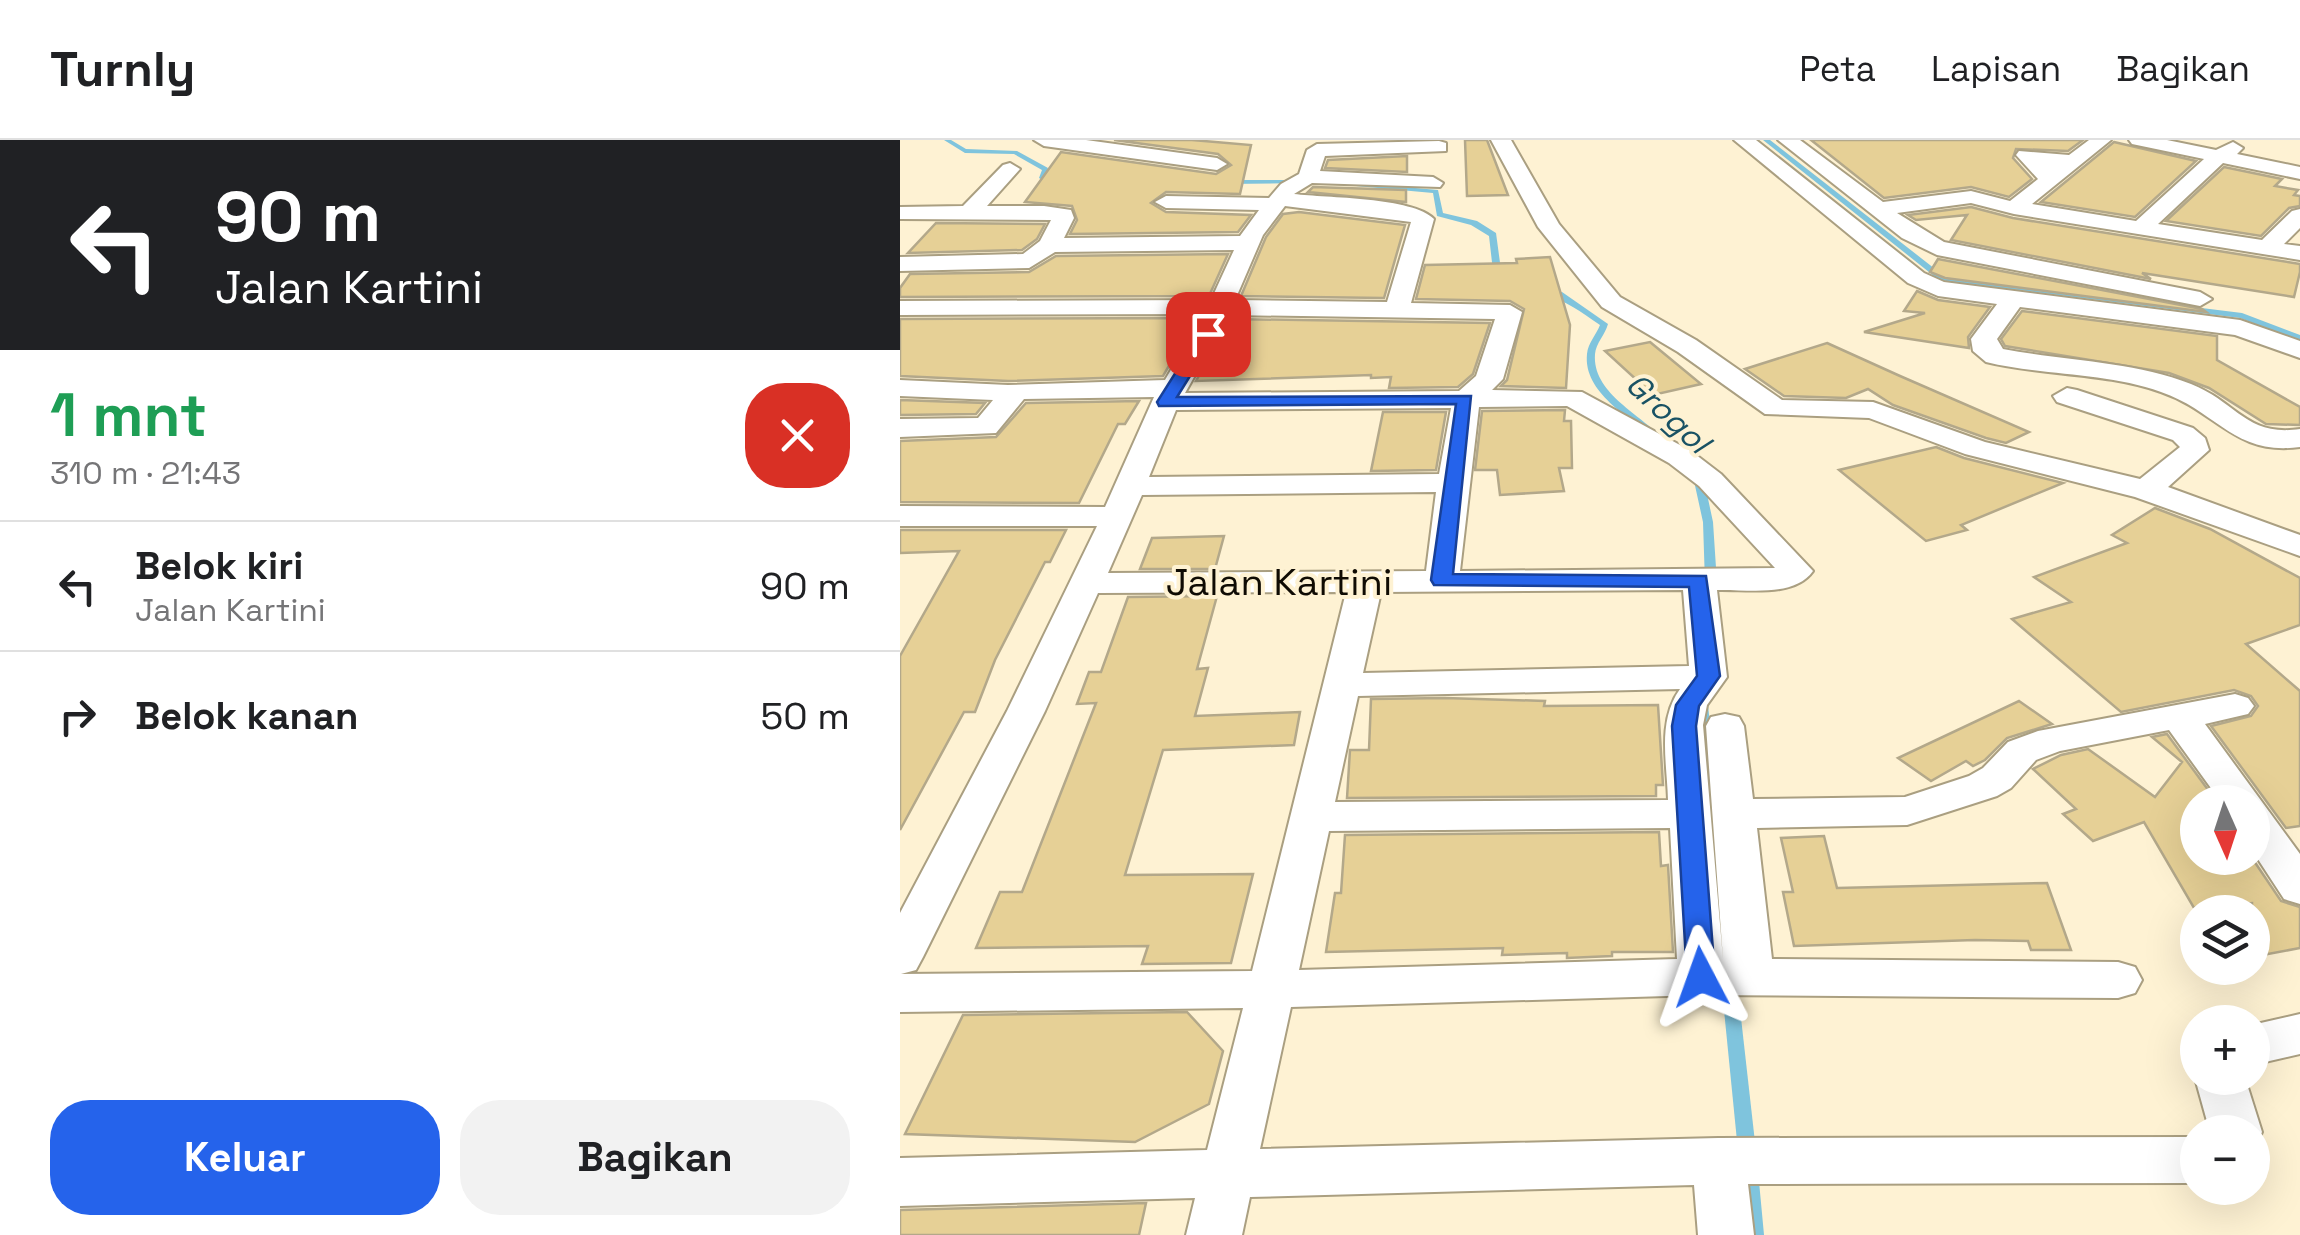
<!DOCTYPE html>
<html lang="id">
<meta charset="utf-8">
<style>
body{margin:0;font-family:"Space Grotesk",sans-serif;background:#f2f2f2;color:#202124;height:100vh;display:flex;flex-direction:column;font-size:38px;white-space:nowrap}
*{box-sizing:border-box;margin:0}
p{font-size:32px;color:#757577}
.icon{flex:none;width:55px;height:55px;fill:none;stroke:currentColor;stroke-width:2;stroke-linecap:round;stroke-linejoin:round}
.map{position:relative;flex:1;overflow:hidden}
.panel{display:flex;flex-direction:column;background:#fff;width:900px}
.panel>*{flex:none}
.guide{background:#202124;color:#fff;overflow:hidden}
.needle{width:65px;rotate:177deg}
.fabs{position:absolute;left:1280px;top:645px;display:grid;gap:20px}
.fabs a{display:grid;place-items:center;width:90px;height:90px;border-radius:50%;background:#fff;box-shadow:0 10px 40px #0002;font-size:50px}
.pin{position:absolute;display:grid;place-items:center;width:85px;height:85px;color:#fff;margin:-42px;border-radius:20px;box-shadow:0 5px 15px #0006}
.me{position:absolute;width:110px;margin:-55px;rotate:356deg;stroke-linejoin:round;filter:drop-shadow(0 0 8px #0008)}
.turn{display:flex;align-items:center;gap:35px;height:210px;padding:0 50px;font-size:45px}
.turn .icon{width:130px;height:130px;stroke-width:2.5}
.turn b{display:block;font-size:70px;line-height:85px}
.round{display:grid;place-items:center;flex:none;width:105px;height:105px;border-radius:40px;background:#f2f2f2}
.headline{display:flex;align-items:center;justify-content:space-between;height:170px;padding:0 50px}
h1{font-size:60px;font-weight:700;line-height:75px;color:#1e9e55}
.action{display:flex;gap:20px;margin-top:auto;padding:20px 50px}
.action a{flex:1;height:115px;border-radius:40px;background:#2563eb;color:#fff;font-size:40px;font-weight:700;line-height:115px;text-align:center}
.action a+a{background:#f2f2f2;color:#202124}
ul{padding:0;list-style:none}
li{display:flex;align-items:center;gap:30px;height:130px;padding:0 50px;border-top:2px solid #e0e0e0}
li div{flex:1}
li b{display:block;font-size:38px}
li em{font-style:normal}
header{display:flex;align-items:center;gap:60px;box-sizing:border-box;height:140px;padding:0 50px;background:#fff;border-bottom:2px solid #e0e0e0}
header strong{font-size:48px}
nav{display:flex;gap:55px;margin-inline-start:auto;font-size:35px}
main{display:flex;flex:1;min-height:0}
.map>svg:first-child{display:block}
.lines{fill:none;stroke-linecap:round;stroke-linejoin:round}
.stream{fill:#7fc4dd;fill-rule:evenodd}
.building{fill:#e6d096;stroke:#b3a88a;stroke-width:2.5}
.street-casing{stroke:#aa9f81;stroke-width:4}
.street{fill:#fff;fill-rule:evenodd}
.route{fill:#2563eb;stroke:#184099;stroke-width:2.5}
.labels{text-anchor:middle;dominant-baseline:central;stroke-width:8;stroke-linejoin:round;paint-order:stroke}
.far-water-label{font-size:32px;font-style:italic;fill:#195264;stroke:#fef2d3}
.street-label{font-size:38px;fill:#0f0b03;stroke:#fef2d3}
</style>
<header>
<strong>Turnly</strong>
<nav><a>Peta</a><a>Lapisan</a><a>Bagikan</a></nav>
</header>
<main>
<section class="panel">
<div class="guide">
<div class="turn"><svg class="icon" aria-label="left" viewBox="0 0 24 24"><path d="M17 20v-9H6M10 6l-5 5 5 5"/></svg><div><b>90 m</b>Jalan Kartini</div></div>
</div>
<div class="headline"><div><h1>1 mnt</h1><p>310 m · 21:43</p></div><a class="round" style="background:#d93025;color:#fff"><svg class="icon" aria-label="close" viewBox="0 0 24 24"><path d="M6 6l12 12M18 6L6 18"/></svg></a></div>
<ul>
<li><svg class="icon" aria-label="left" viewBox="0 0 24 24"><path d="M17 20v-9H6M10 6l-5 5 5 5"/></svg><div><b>Belok kiri</b><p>Jalan Kartini</p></div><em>90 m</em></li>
<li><svg class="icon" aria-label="right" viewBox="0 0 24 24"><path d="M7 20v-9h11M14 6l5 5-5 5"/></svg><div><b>Belok kanan</b></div><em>50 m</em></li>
</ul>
<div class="action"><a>Keluar</a><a>Bagikan</a></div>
</section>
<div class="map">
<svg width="1400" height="1095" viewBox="0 0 1400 1095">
<rect width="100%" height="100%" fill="#fef2d3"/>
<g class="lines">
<!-- stream -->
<g class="stream">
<polygon points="44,0 51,0 66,9 117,11 148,28 145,36 158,45 153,46 139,38 142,30 114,14 65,13"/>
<polygon points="863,0 870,0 1044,136 1342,173 1400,195 1400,201 1340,178 1039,140"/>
<polygon points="397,40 399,41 399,43 327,44 324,42 327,40"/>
<polygon points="447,42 538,50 543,73 577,81 596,93 601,130 606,133 602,135 593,131 589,96 571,85 537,76 533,53 445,45 444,44"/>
<path d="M662,152L708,184C705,195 696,203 695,214C692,252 738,273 760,296V300H754C730,276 683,253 687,214C688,203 696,195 700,185C681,172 665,160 645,155L649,153Z"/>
<polygon points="795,334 804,340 813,382 817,443 811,446 805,443 803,382 794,341 790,337"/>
<polygon points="802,561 808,565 820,679 818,682 808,682 806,679 796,565"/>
<polygon points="831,854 837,856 839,860 856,1011 853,1016 847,1019 841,1016 838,1011 823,860 825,856"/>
<polygon points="849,1023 855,1025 858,1031 864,1095 846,1095 840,1031 843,1025"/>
</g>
</g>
<!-- building -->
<g class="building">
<polygon points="214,0 292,0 351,5 340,54 266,52 251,63 266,72 351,75 338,92 170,94 177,80 172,66 125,62 161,12 316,34 331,25 318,14"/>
<polygon points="565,0 587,0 608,55 567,56"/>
<polygon points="911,0 1183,0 1168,11 1116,9 1113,18 1132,39 1109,57 1071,47 984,58"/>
<polygon points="1214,2 1296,21 1235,77 1141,62"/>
<polygon points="507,16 507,32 425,28 428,20"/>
<polygon points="1324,27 1382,39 1375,46 1398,50 1394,55 1400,56 1400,66 1389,68 1361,96 1266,81"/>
<polygon points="413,47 506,50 506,62 408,52"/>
<polygon points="1071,67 1113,78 1400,124 1400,132 1394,157 1242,133 1251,139 1051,100 1067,75 1016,80 1008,75"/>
<polygon points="399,72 505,85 484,158 341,156 366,97 383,74"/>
<polygon points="36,83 145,84 137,99 122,110 8,113"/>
<polygon points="328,114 309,156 0,157 0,148 10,134 129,132 156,116"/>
<polygon points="650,117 670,185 666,248 601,246 607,240 624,169 610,161 516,159 525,125 617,123 616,119"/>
<polygon points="1038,119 1302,169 1306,172 1045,138 1030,132"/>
<polygon points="1017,151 1038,160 1090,167 1068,197 1069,208 964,192 1025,173 1004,171"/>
<polygon points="1122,171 1317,196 1317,220 1400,267 1400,285 1366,284 1309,248 1269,233 1105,206 1101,199"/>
<polygon points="297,178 263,236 108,241 0,236 0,179"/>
<polygon points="331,179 590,183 573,234 558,247 489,248 491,237 471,238 471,235 296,241"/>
<polygon points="750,202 801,244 753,255 705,211"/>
<polygon points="927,203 1000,236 1129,292 1106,303 1086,298 993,265 968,249 946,258 884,256 845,229"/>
<polygon points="0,260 85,263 76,274 0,275"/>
<polygon points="239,261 225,284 218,284 179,363 0,362 0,301 96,297 126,263"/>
<polygon points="665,270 664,281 671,281 672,328 659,328 664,351 600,355 597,330 575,330 582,271"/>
<polygon points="483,272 546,272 536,330 471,331"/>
<polygon points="1036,307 1064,318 1163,343 1061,385 1067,390 1026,401 939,330"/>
<polygon points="1255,368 1310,389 1400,438 1400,485 1346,504 1400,551 1400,686 1386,688 1311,586 1351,576 1358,566 1351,556 1334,550 1221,572 1112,479 1171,462 1134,437 1227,403 1212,395"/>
<polygon points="0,390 166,390 150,422 145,422 95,520 75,572 64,572 0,690 0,516 59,411 0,413"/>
<polygon points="324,396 315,429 240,429 252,398"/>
<polygon points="317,456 297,529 308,528 295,576 400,572 394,605 263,610 225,735 353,734 331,823 242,824 248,806 76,808 100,752 122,752 196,563 177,564 189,532 201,532 228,457"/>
<polygon points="545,558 645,561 644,566 758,565 763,645 756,645 756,656 447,658 450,610 469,610 471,559"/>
<polygon points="1119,561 1152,584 1107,598 1085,620 1073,626 1066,621 1031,641 998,618"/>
<polygon points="1267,594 1317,662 1298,662 1298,718 1352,718 1381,761 1400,767 1400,808 1352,817 1352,763 1294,768 1244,682 1193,701 1163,674 1176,669 1133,629 1161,615 1188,609 1255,657 1282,622 1252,597"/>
<polygon points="759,692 761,726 768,725 773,812 712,812 712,816 667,818 667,813 602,815 603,808 426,812 435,753 441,753 445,695"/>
<polygon points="924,696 937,748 1147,743 1171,810 1131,810 1128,801 1075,800 894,806 883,752 893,752 881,698"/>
<polygon points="287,872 323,911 309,964 235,1002 5,994 63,875"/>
<polygon points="246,1063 239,1095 0,1095 0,1070"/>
</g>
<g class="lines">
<defs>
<g id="street">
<polygon points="134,0 186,0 317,18 327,24 317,30 144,6"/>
<polygon points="591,0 611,0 659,84 720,157 796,200 882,260 973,262 1085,302 1240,339 1280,307 1273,300 1157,262 1153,256 1167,248 1177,250 1293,288 1305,298 1309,310 1268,347 1400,395 1400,416 1235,357 1065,314 969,278 865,274 778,212 702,167 638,87"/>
<path d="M834,0H856L1024,133L1044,142L1340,180L1400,201V218L1335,195L1120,167L1097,199L1103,209C1165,221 1231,221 1291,244C1337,262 1346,297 1400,289V307C1334,316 1317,271 1261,252C1205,232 1143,236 1086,222L1073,211L1071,199L1097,164L1038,156L1008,143Z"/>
<polygon points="878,0 900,0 983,62 1071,51 1110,61 1138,39 1116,15 1119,11 1169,15 1189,0 1211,0 1132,64 1236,81 1304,19 1232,4 1229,0 1267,0 1316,10 1333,2 1343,8 1337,14 1400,27 1400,39 1323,23 1258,84 1362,100 1392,71 1400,69 1400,88 1384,104 1400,106 1400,120 1114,74 1071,63 997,73 1044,102 1300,152 1312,159 1300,166 1037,115 1002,98"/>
<path d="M539,1L546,3V11L425,16L420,31L533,37L543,43L540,47L412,43L394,54C426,58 513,57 534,79L511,163L610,165L622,172L603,239L592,250L682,252L791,311L821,334L913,431C894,458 847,449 817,450L827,537L807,565L803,585L823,819L806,586L811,577L825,574L839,577L844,586L853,659L1005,657L1069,636L1083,628L1108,602L1138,591L1335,554L1348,558L1354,566L1348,574L1305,584L1400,714V764L1384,759L1352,710V662H1321L1269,590L1160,611L1136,620L1111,648L1097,656L1007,685L857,688L872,819L1218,822L1235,827L1242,840L1235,853L1218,858L801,855L391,867L360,1009L818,998L1298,997V1043L848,1044L854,1095H798L794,1045L350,1057L342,1095H286L295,1058L0,1066V1018L307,1010L343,868L0,872V773L107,571L197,386H0V366L205,367L254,257L124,259L96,293L0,297V279L78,278L93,260L0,256V240L108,245L265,240L304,174L0,175V161L311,160L334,110L155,112L129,128L0,131V117L123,114L140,101L151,80L0,79V67L63,66L103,25L110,23L120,29L87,66H144L171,70L174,78L164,98L340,96L359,70L266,68L255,62L266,56L369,58L381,44L399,34L407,10L417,4ZM385,66L511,82L487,162L335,160L363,95ZM329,175L595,179L576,236L559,251L285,253ZM667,266L769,323L799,346L875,428L560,431L579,267ZM551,268L539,334L249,337L276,270ZM536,352L526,431L208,433L242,355ZM783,450L789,526L463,533L481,452ZM446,452L352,831L1,834L16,830L23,817L145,571L198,453ZM780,549C757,581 767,622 768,660L435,662L458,556ZM770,688L777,819L399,830L429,691Z"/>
<polygon points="1400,874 1400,914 1352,925 1352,885"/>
<polygon points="1298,932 1298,938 1345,938 1362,992 1355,1008 1352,992 1310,992 1295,938"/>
</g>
</defs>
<!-- street casing -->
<use href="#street" class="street-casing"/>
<!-- street -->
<use href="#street" class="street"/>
</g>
<!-- route -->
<polygon class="route" points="308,189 316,194 277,257 571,256 553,434 806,436 820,536 799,566 796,586 815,837 811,845 801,848 791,845 787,837 772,586 776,565 797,536 789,447 534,445 531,440 556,264 259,266 257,262 300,194"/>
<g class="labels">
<!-- far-water labels -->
<g class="far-water-label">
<text transform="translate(768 273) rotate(43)">Grogol</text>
</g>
<!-- street labels -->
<g class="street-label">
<text x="379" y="442">Jalan Kartini</text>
</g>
</g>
</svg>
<div class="fabs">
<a><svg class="needle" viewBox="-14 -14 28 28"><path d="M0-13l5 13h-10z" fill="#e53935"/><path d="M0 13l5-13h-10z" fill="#757577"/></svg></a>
<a><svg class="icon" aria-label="layers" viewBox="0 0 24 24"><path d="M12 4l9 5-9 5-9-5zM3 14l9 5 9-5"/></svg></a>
<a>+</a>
<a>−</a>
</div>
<div class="pin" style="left:308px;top:194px;background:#d93025"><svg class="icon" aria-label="arrive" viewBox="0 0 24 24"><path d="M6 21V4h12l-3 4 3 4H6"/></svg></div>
<svg class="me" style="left:801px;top:837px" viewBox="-20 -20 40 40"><path d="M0-17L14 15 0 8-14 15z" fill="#2563eb" stroke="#fff" stroke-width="4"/></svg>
</div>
</main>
